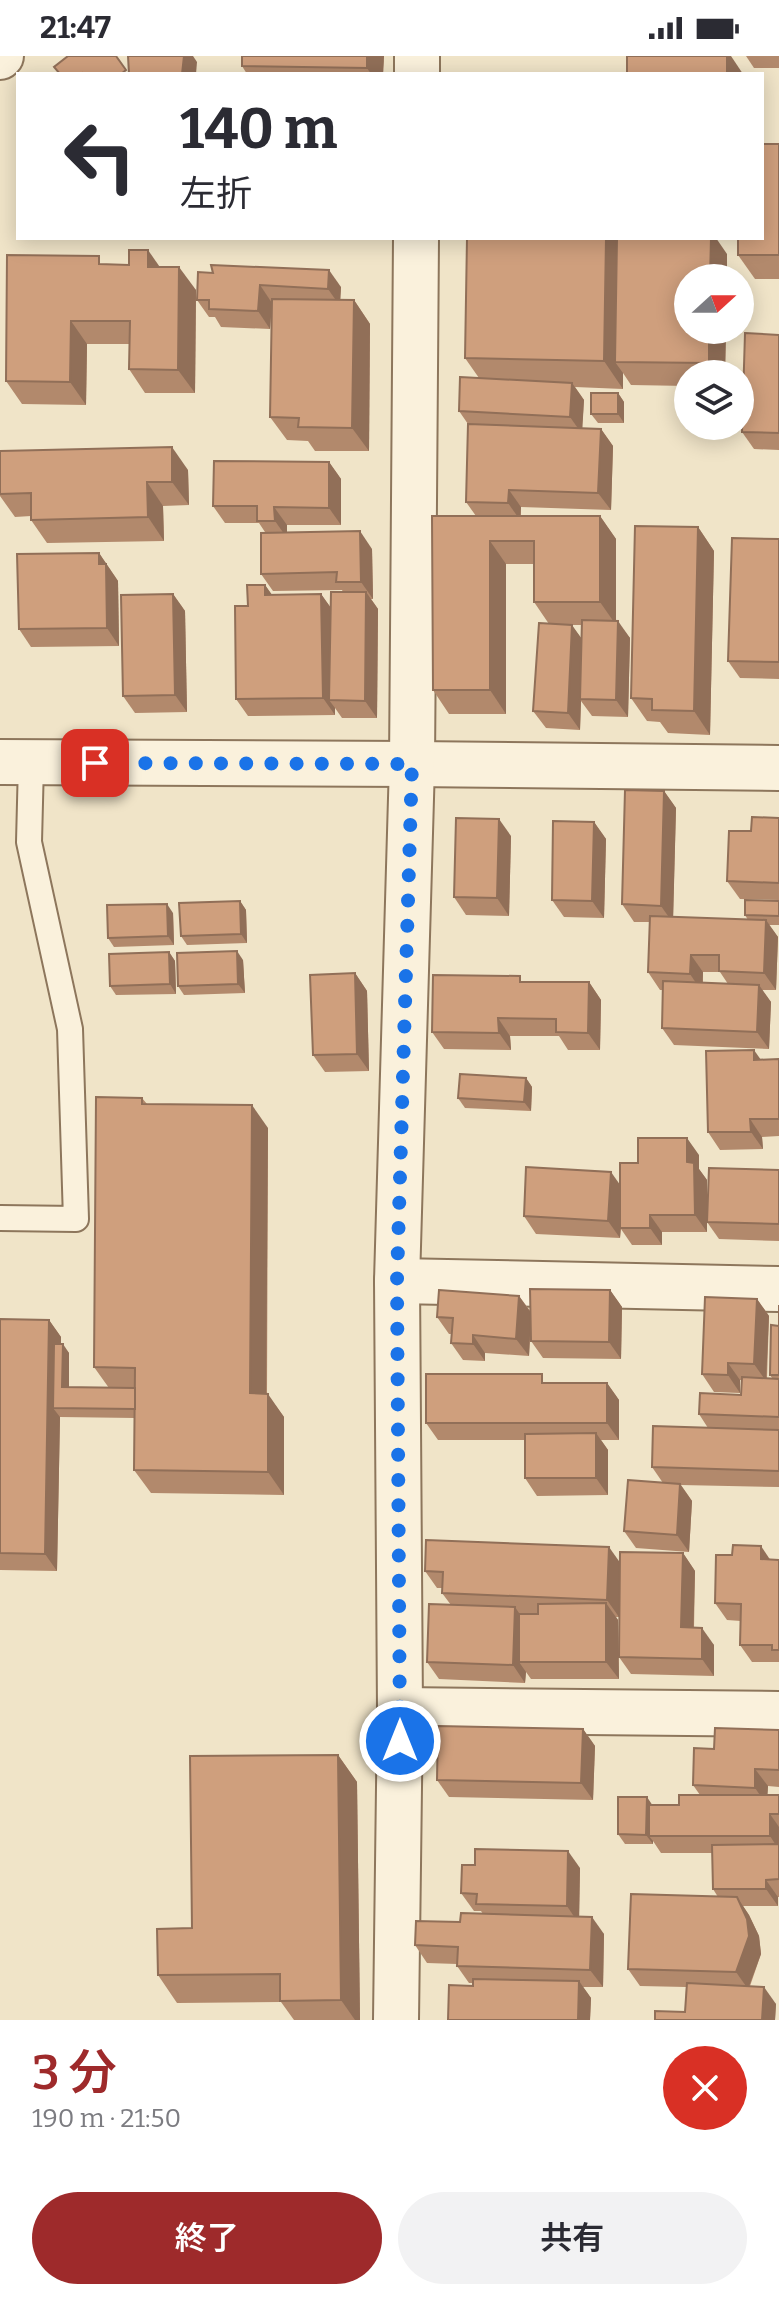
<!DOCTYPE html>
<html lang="ja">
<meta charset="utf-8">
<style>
body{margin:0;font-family:Bitter,"Noto Sans JP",serif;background:#f2f2f3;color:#2b2b33;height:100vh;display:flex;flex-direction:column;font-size:30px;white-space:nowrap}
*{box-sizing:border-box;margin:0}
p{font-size:26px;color:#7c7c81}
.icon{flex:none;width:44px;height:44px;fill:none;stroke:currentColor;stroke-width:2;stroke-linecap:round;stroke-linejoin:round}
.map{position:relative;height:1964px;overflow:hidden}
.side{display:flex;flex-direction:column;background:#fff;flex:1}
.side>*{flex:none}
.guide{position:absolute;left:16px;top:16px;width:748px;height:168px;border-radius:0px;box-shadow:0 4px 20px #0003;background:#fff;color:#2b2b33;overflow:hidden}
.needle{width:52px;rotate:69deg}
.buttons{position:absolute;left:674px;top:208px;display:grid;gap:16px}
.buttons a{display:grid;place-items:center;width:80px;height:80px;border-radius:50%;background:#fff;box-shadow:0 4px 20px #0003;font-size:40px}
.pin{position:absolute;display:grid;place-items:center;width:68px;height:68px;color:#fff;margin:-34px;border-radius:16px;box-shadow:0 4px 12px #0006}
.me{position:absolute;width:88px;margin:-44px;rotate:0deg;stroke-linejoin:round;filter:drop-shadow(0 0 6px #0008)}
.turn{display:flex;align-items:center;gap:28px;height:168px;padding:0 32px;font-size:36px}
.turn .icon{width:104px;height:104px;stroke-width:2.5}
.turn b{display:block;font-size:56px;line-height:68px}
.round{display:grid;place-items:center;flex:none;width:84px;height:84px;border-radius:42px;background:#f2f2f3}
.overview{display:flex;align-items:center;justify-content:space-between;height:136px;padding:0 32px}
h1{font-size:48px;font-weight:600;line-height:60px;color:#9e2a2b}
.action{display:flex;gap:16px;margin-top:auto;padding:16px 32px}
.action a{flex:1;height:92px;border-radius:48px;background:#9e2a2b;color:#fff;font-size:32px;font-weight:600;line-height:92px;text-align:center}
.action a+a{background:#f2f2f3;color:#2b2b33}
.status{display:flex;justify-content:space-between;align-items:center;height:56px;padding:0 40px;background:#fff;direction:ltr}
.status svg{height:22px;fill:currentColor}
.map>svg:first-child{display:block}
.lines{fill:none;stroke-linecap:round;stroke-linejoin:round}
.service-casing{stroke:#8d765c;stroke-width:28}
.minor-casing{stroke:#8d765c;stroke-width:48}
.tertiary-casing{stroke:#8d765c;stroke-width:48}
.service{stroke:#faf1dc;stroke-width:24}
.minor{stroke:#faf1dc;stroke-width:44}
.tertiary{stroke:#faf1dc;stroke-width:44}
.wall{fill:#b2896c;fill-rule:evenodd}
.shaded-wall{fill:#916f58}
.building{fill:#cf9f7d;stroke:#916f58;stroke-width:2}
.route{stroke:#1a73e8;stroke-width:14;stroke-dasharray:0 25.2}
</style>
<div class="status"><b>21:47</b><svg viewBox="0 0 49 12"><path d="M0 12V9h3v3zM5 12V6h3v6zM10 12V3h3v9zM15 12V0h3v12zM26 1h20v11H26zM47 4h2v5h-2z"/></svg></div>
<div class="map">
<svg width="779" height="1964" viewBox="0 0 779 1964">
<rect width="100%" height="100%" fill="#f0e4c8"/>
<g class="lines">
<defs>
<polyline id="service" points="0,1162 76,1163 70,973 29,786 31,707"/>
<g id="minor">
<polyline points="417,18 417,0"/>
<polyline points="412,708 779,712"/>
<polyline points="397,1225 779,1233"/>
<polyline points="400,1654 779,1658"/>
<polyline points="396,1964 400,1654 397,1225 412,708 416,182"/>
</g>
<g id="tertiary">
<polyline points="0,1 1,0"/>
<polyline points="0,706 412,708"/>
</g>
</defs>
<!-- service casing -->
<use href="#service" class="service-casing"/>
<!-- minor casing -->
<use href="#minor" class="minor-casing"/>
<!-- tertiary casing -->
<use href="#tertiary" class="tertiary-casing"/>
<!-- service -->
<use href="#service" class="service"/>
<!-- minor -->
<use href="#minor" class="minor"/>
<!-- tertiary -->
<use href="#tertiary" class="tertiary"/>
</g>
<!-- wall -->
<g class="wall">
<polygon points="384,0 383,18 247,18 242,10"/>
<polygon points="746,0 779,0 779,12 754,12"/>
<polygon points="779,88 779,223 755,223 738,199"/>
<path d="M727,198V222H688L726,274L725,318H688V330L631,329L623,317V333L575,331L584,344L582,372L601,373L613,390L611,454L521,451V460H600L616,483V565L630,582L628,661L592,660L581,645L580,674L546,672L533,655L549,568L534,546V508H506V658H449L433,634L476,460L466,446L468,368L459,355L479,322L465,302ZM571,569H582L581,582Z"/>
<polygon points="105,208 160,211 196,234 195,337 145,337 129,313 130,288 87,288 86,349 22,348 6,325"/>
<polygon points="198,216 341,231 340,244 354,244 370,268 369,395 315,395 308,385 287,384 270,361 272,247 270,273 221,271 215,261 209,261 197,244"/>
<polygon points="779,279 779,394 754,393 742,376"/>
<polygon points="618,337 624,346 624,367 598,367 591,358"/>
<polygon points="0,395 188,414 189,449 163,450 164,485 47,487 31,464 31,460 15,461 0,440"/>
<polygon points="329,406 341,423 341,469 287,469 287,476 372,493 373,543 371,543 378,553 377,662 342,662 335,652 335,659 248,660 236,643 248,550 265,529 272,539 321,538 331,552 343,536 342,534 273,535 261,518 265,476 259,467 225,467 213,450"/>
<polygon points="698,471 714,495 710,679 668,677 660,666 647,665 631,642"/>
<polygon points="779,483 779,623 740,622 728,605"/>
<polygon points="99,497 118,525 119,590 31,591 19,573"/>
<polygon points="173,538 185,555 187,656 135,657 123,640"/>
<path d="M664,735L676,752L673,861L748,864L745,859L779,845V869H769L778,881L776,934H762L771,946L769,993L674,989L662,972L663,934H660L648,916L650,866H634L622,848ZM703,916H720L728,928L703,927Z"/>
<polygon points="779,762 779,844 740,843 727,825 751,775"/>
<polygon points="594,766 606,783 604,862 564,861 552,844"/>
<polygon points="511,780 509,860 466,859 454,841"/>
<polygon points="240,845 246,854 247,887 187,889 181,880"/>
<polygon points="173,857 174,889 114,891 108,882"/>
<polygon points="169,896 175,905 176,938 116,939 110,930"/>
<polygon points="243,904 245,937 184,939 178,930"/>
<polygon points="355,917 367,935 369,1015 325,1016 313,999"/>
<polygon points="524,926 589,926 601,944 600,994 568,994 559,980 510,980 511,994 444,993 432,976"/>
<polygon points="779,1003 779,1080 762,1081 763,1093 720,1094 708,1076 761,1004"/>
<polygon points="526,1022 532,1031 531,1055 465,1052 458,1042"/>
<polygon points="142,1042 147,1048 268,1072 267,1338 284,1361 284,1439 151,1437 134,1414 135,1362 60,1361 57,1515 0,1514 0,1263 49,1264 61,1281 61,1288 69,1297 69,1331 109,1332 94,1311"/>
<polygon points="699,1099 699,1113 707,1124 707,1176 662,1176 662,1189 632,1189 621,1173 620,1182 536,1178 524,1160 620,1129 638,1107"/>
<polygon points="779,1114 779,1185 719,1183 707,1166"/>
<polygon points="610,1234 622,1251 621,1303 543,1302 531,1285 531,1267 529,1300 485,1297 485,1305 463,1304 451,1287 451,1278 449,1278 437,1261 519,1240 531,1256"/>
<polygon points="757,1243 769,1260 767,1322 772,1322 770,1319 779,1270 779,1249 779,1431 681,1429 692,1445 689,1496 636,1492 624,1475 663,1427 652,1411 708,1372 699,1358 741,1339 742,1324 740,1324 740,1337 714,1336 702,1318"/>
<polygon points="548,1327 607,1327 619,1344 619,1384 601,1384 608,1394 608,1439 537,1440 525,1422 525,1384 438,1384 426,1367"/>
<polygon points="683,1497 695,1515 694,1572 714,1589 714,1620 631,1618 619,1601 619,1561 616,1561 618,1564 619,1623 531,1623 526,1616 525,1627 439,1623 427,1606 451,1549 442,1537 443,1532 437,1532 425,1515 620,1507"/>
<polygon points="770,1503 779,1504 779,1606 752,1606 740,1589 741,1565 727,1564 715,1547"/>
<polygon points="583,1673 595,1690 593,1744 449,1741 437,1724"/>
<polygon points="779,1674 779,1731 768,1730 767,1739 779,1739 779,1841 778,1841 778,1850 743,1850 749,1859 759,1880 761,1898 750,1930 776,1948 775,1964 655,1964 685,1956 686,1931 640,1930 628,1913 718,1841 713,1833 712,1797 661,1797 653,1785 653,1788 625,1788 618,1778 653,1749 679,1749 700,1739 693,1729 714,1693"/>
<polygon points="338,1699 357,1726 360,1964 294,1964 281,1946 177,1947 158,1919 192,1872"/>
<polygon points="580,1812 579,1861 604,1878 603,1931 583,1931 591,1942 590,1964 448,1964 473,1930 473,1927 469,1927 457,1910 457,1908 427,1907 415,1889 460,1866 483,1858 481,1855 474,1855 461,1837"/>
</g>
<!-- shaded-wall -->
<g class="shaded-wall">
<polygon points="184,0 193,0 197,6 196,18 182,18"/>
<polygon points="367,0 384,0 383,18 371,18 367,12"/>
<polygon points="727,0 731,0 743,18 727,18"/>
<polygon points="606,182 626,182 615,306 623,317 623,333 604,305"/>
<polygon points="711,182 716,182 727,198 727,222 710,222"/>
<polygon points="148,194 164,217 148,211"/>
<polygon points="179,211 196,234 195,337 178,314"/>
<polygon points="329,214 341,231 340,250 328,233"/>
<polygon points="260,229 272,247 270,273 258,255"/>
<polygon points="354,244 370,268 369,395 352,372"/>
<polygon points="71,265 87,288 86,349 70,326"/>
<polygon points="709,274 726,274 725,318 716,318 709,307"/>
<polygon points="572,327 584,344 582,378 570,361"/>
<polygon points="618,337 624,346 624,367 618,358"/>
<polygon points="601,373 613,390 611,454 598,437"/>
<polygon points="172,391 188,414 189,449 172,426"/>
<polygon points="329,406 341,423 341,469 329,452"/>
<polygon points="147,426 163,450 164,485 148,461"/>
<polygon points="509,434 521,451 520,464 508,447"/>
<polygon points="274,451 287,469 287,482 275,465"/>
<polygon points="600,460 616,483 616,569 600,546"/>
<polygon points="698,471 714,495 710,679 694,655"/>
<polygon points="360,475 372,493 373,543 361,526"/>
<polygon points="490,485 506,508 506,658 490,634"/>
<polygon points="99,497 118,525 119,590 107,572"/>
<polygon points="265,529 277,546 265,539"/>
<polygon points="366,536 378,553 377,662 365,645"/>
<polygon points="173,538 185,555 187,656 175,639"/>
<polygon points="321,538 333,555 329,644 335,652 335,659 323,642"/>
<polygon points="618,565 630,582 628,661 616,644"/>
<polygon points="572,569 584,586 580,643 581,645 580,674 568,657"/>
<polygon points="664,735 676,752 673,867 661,850"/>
<polygon points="499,763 511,780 509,860 497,842"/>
<polygon points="594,766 606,783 604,862 592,845"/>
<polygon points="240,845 246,854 247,887 241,878"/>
<polygon points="167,848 173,857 174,889 168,880"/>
<polygon points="766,864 778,881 776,934 764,917"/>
<polygon points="237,895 243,904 245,937 238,928"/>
<polygon points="169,896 175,905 176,938 170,928"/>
<polygon points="691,899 703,916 702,936 690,918"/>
<polygon points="355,917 367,935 369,1015 357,998"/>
<polygon points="589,926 601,944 600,994 588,977"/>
<polygon points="759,929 771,946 769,993 757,976"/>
<polygon points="498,962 510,980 511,994 499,977"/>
<polygon points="754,994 766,1011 754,1004"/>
<polygon points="526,1022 532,1031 531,1055 524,1046"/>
<polygon points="252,1049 268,1072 266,1361 250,1337"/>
<polygon points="750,1063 762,1081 763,1093 751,1076"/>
<polygon points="687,1082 699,1099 699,1113 707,1124 707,1176 695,1159 687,1106"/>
<polygon points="611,1116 623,1133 620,1182 608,1165"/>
<polygon points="650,1159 662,1176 662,1189 650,1172"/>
<polygon points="610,1234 622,1251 621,1303 609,1286"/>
<polygon points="519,1240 531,1257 529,1300 516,1283"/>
<polygon points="757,1243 769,1260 766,1325 754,1308"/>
<polygon points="49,1264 61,1281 60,1352 53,1352 60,1361 57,1515 45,1498"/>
<polygon points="473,1279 485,1297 485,1305 473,1288"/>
<polygon points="63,1288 69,1297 69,1340 62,1331"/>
<polygon points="728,1307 740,1324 740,1337 728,1319"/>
<polygon points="607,1327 619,1344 619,1384 607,1367"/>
<polygon points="268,1338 284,1361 284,1439 268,1416"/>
<polygon points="596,1377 608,1394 608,1439 596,1422"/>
<polygon points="680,1428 692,1445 689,1496 677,1479"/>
<polygon points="761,1490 773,1508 761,1503"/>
<polygon points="609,1491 621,1508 619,1561 607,1544"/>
<polygon points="683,1497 695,1515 693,1589 681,1571"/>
<polygon points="606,1547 618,1564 619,1623 606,1606"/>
<polygon points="515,1551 527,1569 519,1606 526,1616 525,1627 513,1609"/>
<polygon points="702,1572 714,1589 714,1620 702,1603"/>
<polygon points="583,1673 595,1690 593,1744 581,1727"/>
<polygon points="338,1699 357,1726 360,1964 355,1964 341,1944"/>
<polygon points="755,1713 768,1730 767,1749 755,1732"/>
<polygon points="647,1741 653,1750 649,1780 653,1785 653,1788 646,1779"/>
<polygon points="770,1758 779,1771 779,1794 770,1780"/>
<polygon points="568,1795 580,1812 579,1868 567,1850"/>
<polygon points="766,1824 778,1841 778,1850 766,1833"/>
<polygon points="737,1841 749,1859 759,1880 761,1898 748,1933 736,1916"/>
<polygon points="592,1861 604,1878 603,1931 590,1914"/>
<polygon points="579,1925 591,1942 590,1964 578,1964"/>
<polygon points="764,1931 776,1948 775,1964 762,1964"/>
</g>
<!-- building -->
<g class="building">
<polygon points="68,0 116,0 126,14 121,18 83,18 82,17 80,18 60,18 54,11"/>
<polygon points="128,0 184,0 182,18 129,18"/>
<polygon points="242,0 367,0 367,12 242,10"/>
<rect x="627" y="0" width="100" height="18"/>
<polygon points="762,88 779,88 779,199 738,199 738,182 762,182"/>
<polygon points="467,182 606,182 604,305 465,302"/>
<polygon points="617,182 711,182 710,222 688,222 688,274 709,274 709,307 615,306"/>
<polygon points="129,194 148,194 148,211 179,211 178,314 129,313 130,265 71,265 70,326 6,325 7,199 99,200 99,208 129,209"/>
<polygon points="211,209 329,214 328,233 260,229 258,255 209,253 209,244 197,244 198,216 213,217"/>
<polygon points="272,243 354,244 352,372 298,371 299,362 270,361"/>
<polygon points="745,277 779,279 779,377 742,376"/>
<polygon points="460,321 572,327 570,361 459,355"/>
<rect x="591" y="337" width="27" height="21"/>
<polygon points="468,368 601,373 598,437 509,434 508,447 466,446"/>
<polygon points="172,391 172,426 147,426 148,461 31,464 31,437 0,438 0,395"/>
<polygon points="214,405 329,406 329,452 274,451 275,465 257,465 257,450 213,450"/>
<polygon points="432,460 600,460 600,546 534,546 534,485 490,485 490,634 433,634"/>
<polygon points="635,470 698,471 694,655 652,654 652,643 631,642"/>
<polygon points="360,475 361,526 336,526 337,516 261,518 261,477"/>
<polygon points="732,482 779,483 779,606 728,605"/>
<polygon points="99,497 99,508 106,508 107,572 19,573 17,498"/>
<polygon points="247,529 265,529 265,539 321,538 323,642 236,643 235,550 248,550"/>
<polygon points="331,536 366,536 365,645 329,644"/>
<polygon points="173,538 175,639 123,640 121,539"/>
<polygon points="582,564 618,565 616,644 580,643"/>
<polygon points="539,567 572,569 568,657 533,655"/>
<polygon points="625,734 664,735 661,850 622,848"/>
<polygon points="752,761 779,762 779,827 727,825 729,775 751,775"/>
<polygon points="456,762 499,763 497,842 454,841"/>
<polygon points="553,765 594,766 592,845 552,844"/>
<polygon points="745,844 779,845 779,860 745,859"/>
<polygon points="240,845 241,878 181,880 179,847"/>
<polygon points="167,848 168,880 108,882 107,849"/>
<polygon points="650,860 766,864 764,917 719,915 719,899 691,899 690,918 648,916"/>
<polygon points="237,895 238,928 178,930 177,897"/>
<polygon points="169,896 170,928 110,930 109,898"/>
<polygon points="355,917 357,998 313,999 310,919"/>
<polygon points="433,919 520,920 520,926 589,926 588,977 556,976 556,963 498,962 499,977 432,976"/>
<polygon points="663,925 759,929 757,976 662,972"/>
<polygon points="754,994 754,1004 779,1003 779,1063 750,1063 751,1076 708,1076 706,995"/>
<polygon points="460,1018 526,1022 524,1046 458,1042"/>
<polygon points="96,1041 142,1042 142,1048 252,1049 250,1337 268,1338 268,1416 134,1414 135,1312 94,1311"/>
<polygon points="638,1082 687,1082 687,1106 694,1107 695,1159 650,1159 650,1172 620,1172 620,1107 638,1107"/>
<polygon points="526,1111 611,1116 608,1165 524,1160"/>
<polygon points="709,1112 779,1114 779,1168 707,1166"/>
<polygon points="530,1233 610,1234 609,1286 531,1285"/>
<polygon points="439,1234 519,1240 516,1283 473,1279 473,1288 451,1287 453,1262 437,1261"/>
<polygon points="705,1241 757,1243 754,1308 728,1307 728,1319 702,1318"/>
<polygon points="779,1249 779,1319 770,1319 771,1269 779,1270"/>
<polygon points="0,1263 49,1264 45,1498 0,1497"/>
<polygon points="54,1288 63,1288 62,1331 135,1332 135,1353 53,1352"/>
<polygon points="426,1318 542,1318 542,1327 607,1327 607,1367 426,1367"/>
<polygon points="742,1321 779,1323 779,1361 699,1358 700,1337 741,1339"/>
<polygon points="653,1370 779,1374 779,1415 652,1411"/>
<polygon points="596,1377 596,1422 525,1422 525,1378"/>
<polygon points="628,1424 680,1428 677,1479 624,1475"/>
<polygon points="426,1484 609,1491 607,1544 442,1537 443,1516 425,1515"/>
<polygon points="733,1489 761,1490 761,1503 779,1504 779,1594 772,1594 772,1589 740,1589 741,1548 715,1547 716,1499 732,1499"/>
<polygon points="620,1496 683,1497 681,1571 702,1572 702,1603 619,1601"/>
<polygon points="606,1547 606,1606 519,1606 519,1558 538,1558 538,1548"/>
<polygon points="429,1548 515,1551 513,1609 427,1606"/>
<polygon points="438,1670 583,1673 581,1727 437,1724"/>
<polygon points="715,1672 779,1674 779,1714 755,1713 755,1732 693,1729 694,1692 714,1693"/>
<polygon points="338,1699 341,1944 280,1945 280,1918 158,1919 157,1873 192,1872 190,1700"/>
<polygon points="679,1739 779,1739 779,1758 770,1758 770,1780 649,1780 649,1749 679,1749"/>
<polygon points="618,1741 647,1741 646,1779 618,1778"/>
<polygon points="779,1788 779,1823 766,1824 766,1833 713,1833 712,1789"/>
<polygon points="475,1793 568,1795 567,1850 476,1848 477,1838 461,1837 462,1809 475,1809"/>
<polygon points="631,1838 737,1841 747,1863 749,1880 736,1916 628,1913"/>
<polygon points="461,1857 592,1861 590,1914 457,1910 458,1891 415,1889 416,1865 460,1866"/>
<polygon points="473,1923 579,1925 578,1964 448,1964 449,1929 473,1930"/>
<polygon points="687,1927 764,1931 762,1964 655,1964 655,1955 685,1956"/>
</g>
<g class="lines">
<!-- route -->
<polyline class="route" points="95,707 412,708 397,1225 400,1685"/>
</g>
</svg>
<div class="buttons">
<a><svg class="needle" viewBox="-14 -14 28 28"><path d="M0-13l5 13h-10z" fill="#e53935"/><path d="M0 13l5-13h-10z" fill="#7c7c81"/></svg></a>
<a><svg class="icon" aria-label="layers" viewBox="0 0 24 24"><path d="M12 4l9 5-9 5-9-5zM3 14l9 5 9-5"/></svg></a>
</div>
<div class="pin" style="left:95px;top:707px;background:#d93025"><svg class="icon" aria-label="arrive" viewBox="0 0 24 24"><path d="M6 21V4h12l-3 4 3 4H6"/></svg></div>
<svg class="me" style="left:400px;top:1685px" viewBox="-20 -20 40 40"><circle r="17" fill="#1a73e8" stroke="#fff" stroke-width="3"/><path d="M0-11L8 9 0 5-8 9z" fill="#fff"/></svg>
<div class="guide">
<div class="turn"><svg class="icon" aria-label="left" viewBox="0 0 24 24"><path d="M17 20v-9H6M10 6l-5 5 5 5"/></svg><div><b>140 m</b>左折</div></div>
</div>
</div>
<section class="side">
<div class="overview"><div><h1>3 分</h1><p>190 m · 21:50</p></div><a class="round" style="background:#d93025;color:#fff"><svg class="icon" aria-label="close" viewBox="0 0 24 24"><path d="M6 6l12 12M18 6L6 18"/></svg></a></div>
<div class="action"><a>終了</a><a>共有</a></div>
</section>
